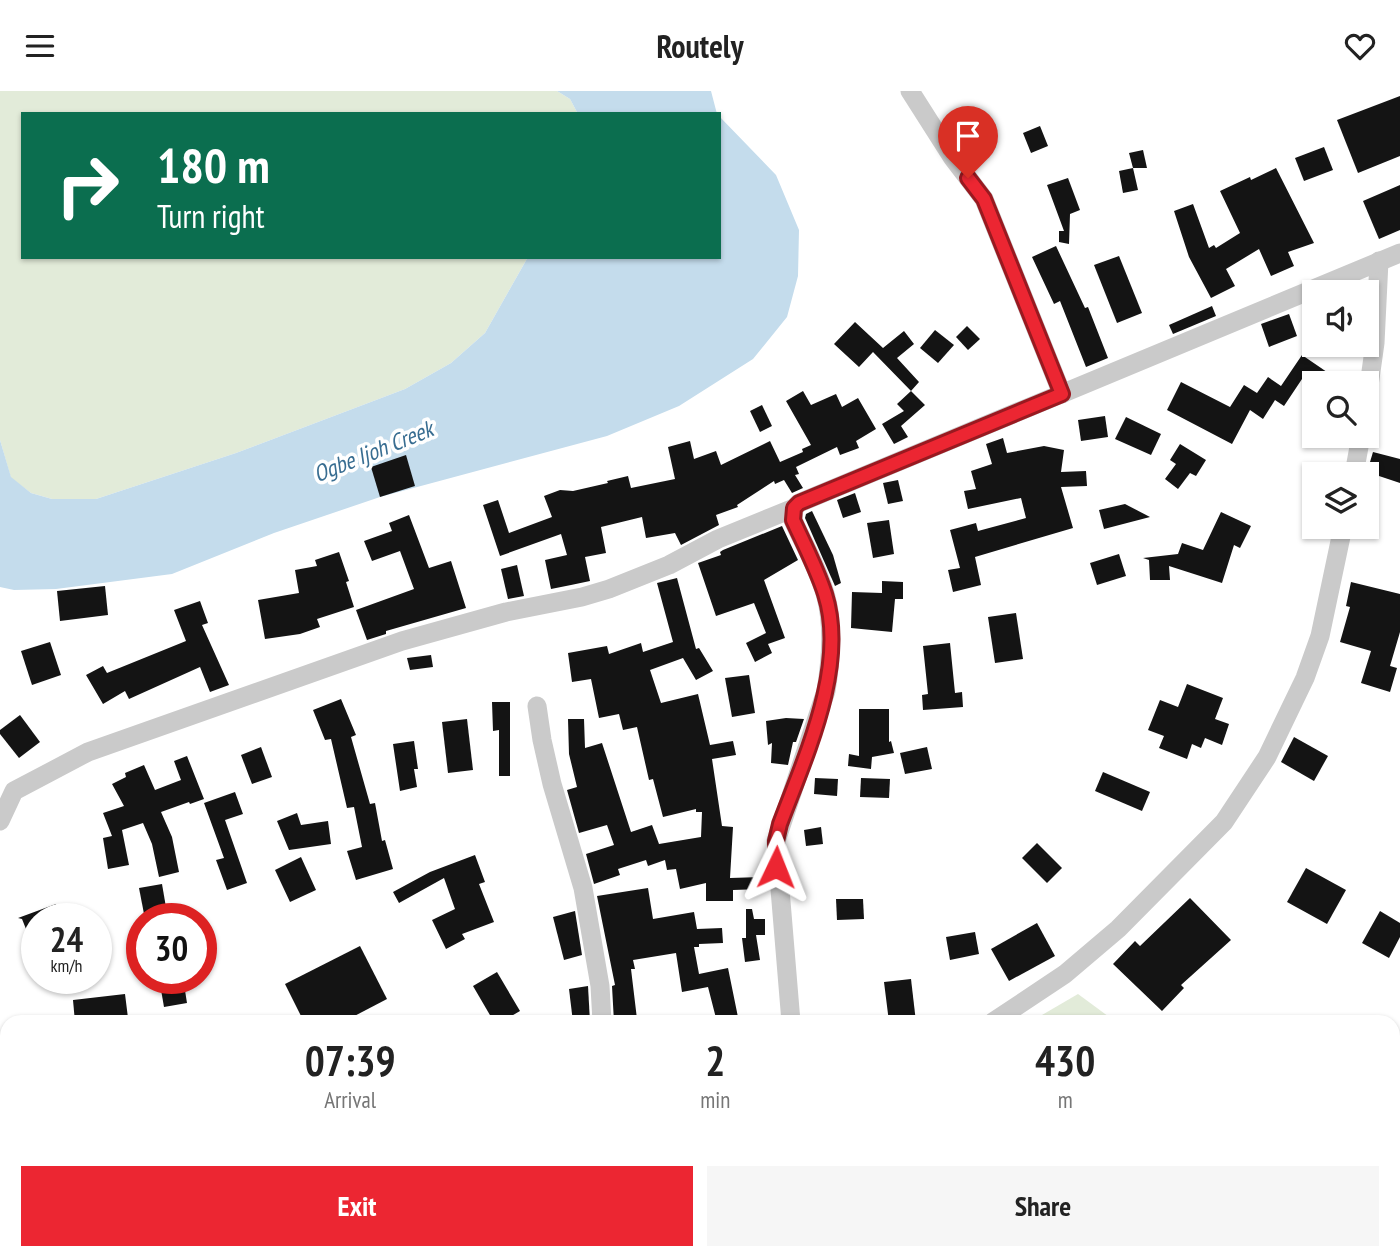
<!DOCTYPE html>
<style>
body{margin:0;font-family:"PT Sans Narrow",sans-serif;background:#f6f6f6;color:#222;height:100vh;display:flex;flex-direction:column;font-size:26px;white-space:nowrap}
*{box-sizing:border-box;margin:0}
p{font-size:23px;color:#767676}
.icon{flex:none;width:38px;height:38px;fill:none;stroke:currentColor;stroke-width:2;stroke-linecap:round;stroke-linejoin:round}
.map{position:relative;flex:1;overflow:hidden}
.details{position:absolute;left:0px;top:924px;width:1400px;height:245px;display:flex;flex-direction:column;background:#fff;border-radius:21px 21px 0 0;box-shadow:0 2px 5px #0004}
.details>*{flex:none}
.banner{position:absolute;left:21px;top:21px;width:700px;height:147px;border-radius:0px;box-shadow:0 2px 5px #0004;background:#0b6e4f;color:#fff;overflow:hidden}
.fabs{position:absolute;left:1302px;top:189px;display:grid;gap:14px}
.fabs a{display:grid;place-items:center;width:77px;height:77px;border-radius:0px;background:#fff;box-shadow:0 2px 5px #0004;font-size:35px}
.speed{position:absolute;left:21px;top:812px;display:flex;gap:14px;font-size:35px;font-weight:700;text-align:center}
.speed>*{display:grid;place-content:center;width:91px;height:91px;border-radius:50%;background:#fff;box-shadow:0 2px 5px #0004;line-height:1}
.speed small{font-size:18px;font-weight:400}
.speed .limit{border:10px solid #d22;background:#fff;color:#111}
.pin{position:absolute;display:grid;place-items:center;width:60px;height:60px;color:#fff;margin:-72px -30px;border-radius:50% 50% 50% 0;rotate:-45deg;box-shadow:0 0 7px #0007}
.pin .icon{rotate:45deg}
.me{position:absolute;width:77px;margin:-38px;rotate:2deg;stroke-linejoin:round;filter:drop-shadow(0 0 5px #0008)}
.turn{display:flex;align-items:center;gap:24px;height:147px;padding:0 21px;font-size:32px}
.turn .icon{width:91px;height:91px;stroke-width:2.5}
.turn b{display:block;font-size:49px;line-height:60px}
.eta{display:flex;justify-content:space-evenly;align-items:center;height:119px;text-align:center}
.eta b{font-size:42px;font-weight:700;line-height:49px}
.primary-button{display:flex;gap:14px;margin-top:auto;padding:14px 21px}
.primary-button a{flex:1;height:80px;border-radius:0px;background:#ec2632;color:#fff;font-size:28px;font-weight:700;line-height:80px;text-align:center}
.primary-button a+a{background:#f6f6f6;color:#222}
header{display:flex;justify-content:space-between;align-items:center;height:91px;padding:0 21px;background:#fff;font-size:32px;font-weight:700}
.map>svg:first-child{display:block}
.green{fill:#e2ebd9}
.water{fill:#c4dcec}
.building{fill:#141414}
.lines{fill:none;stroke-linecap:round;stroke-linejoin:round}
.minor{stroke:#cacaca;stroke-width:19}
.route-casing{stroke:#991920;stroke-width:18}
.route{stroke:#ec2632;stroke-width:12}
.labels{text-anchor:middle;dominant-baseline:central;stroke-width:7;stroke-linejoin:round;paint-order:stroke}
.water-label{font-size:23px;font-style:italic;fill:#386d91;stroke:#fff}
</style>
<header><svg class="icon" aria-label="menu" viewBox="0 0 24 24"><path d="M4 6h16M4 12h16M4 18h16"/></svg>Routely<svg class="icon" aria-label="heart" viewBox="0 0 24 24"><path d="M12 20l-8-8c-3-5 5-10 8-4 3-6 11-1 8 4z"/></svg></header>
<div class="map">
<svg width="1400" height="1169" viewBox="0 0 1400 1169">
<rect width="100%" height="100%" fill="#fff"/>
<!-- green -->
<g class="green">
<polygon points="0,0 557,0 570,8 578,23 23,23 23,166 528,166 485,242 451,272 405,298 236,362 96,408 52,408 31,402 11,387 0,349"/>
<polygon points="1078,903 1116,931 1030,931"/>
<polygon points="1393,1012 1400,1014 1400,1169 1182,1169 1178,1162 1393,1162"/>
</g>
<!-- water -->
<g class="water">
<polygon points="557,0 711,0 717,23 578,23 570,8"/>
<polygon points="719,25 776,84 799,139 798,185 787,226 753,268 679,315 607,345 380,406 274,442 172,483 56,498 14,499 0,496 0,349 11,386 31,402 52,408 96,408 236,362 405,298 451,272 485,242 528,166 719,166"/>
</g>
<!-- building -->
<g class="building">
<polygon points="1400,5 1400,65 1358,82 1337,29"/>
<polygon points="1040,35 1048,55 1031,62 1023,42"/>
<polygon points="1324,56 1333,79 1304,90 1295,67"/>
<polygon points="1143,59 1147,77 1133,77 1129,62"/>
<polygon points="1133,77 1138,99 1123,102 1119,80"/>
<polygon points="1276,77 1314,152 1288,161 1294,175 1271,185 1259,158 1226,178 1235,195 1211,207 1189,166 1174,120 1193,113 1209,157 1214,154 1216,157 1240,142 1220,100 1250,86 1251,89"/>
<polygon points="1068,87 1080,119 1070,123 1069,153 1059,151 1059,140 1064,140 1047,94"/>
<polygon points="1400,94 1400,139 1379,148 1363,110"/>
<polygon points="1056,155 1085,217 1088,216 1108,267 1086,276 1060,210 1054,213 1032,166"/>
<polygon points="1119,165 1142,222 1117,232 1094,174"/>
<polygon points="1212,215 1216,225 1173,243 1169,234"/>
<polygon points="1289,223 1297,245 1269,256 1261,233"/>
<polygon points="855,231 883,257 904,240 914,253 897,267 919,291 911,300 873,261 859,276 834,253"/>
<polygon points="967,235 980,248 968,259 956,246"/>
<polygon points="935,239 954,254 938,272 920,257"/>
<polygon points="1302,264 1343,292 1308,292 1302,288 1284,315 1275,309 1263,328 1250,319 1232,353 1167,319 1181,291 1230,316 1244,294 1257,302 1268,286 1281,295"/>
<polygon points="803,300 811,314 836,303 842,316 858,307 876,338 856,350 859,357 840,364 837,356 796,376 799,383 795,384 803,397 792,402 784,389 775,393 774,390 737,414 738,416 716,424 719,434 681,454 675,442 646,447 642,426 601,436 606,462 585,466 590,490 571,494 551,498 545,469 567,464 561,443 500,465 483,414 498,409 509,442 552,426 544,405 560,399 573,400 608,392 607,390 628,385 631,397 675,388 668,356 690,350 694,368 716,360 721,374 770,350 780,371 803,361 802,358 811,354 786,310"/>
<polygon points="911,300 925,314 901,335 908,346 894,353 882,333 904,320 897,313"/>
<polygon points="762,314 772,335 760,341 750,320"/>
<polygon points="1105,325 1108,346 1081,350 1078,329"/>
<polygon points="1126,326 1161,343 1151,364 1115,348"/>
<polygon points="1003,347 1007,362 1044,355 1064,359 1061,381 1086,380 1087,395 1061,396 1073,437 975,466 981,494 953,501 948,479 960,477 950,439 976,432 978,440 1026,427 1021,407 968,418 964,400 976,398 971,380 992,373 986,353"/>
<polygon points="1180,353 1206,369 1196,385 1190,382 1178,398 1165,388 1176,373 1170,369"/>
<polygon points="1373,361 1400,368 1400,392 1367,381"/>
<polygon points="406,364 415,395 380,406 371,376"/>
<polygon points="898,389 903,410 888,413 883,392"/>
<polygon points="855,402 861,421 843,427 837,409"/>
<polygon points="1125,413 1150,426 1104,438 1099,419"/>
<polygon points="812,420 833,464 841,492 835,495 805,427 806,423"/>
<polygon points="1221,421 1251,435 1240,457 1234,454 1222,492 1169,475 1170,489 1150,489 1149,469 1143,467 1178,463 1182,452 1203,459"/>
<polygon points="409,424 429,477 451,470 466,517 386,540 386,543 367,549 356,519 414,498 400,460 372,470 364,450 392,440 389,432"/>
<polygon points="889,429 894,463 873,467 867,432"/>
<polygon points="782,435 798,469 764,489 785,547 768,553 772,562 755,571 746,552 766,542 754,512 716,525 698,472 721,464 720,461 723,459"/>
<polygon points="339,461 349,490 346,491 354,516 317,528 320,536 300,543 265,548 258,509 299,502 295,479 317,475 315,469"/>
<polygon points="1119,463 1126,485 1097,494 1090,472"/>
<polygon points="517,474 524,505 508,508 501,478"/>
<polygon points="677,487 696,558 699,557 713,580 696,589 683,567 650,579 661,612 698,603 710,654 733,650 736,664 712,668 722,735 733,736 730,787 762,786 762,798 733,799 733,810 706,810 706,792 680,798 676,778 667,779 665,769 648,775 646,769 618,778 620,784 594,793 586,763 614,754 607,734 579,742 567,699 577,696 569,663 568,628 584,628 585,657 602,652 631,741 652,734 659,753 701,746 702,721 696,721 696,718 663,726 653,688 649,689 637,636 623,639 619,623 599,627 591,588 572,591 568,562 607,555 609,563 641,552 643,561 673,551 657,492"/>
<polygon points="882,490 903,491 903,508 895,508 892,541 851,537 852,501 882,502"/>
<polygon points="1351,491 1400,503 1400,541 1390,575 1397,577 1390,601 1361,592 1371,560 1340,551 1350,516 1346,515"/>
<polygon points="105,495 108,524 60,530 57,500"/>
<polygon points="200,510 208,532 202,534 229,594 210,601 200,576 129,608 125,600 103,613 86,584 103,575 107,582 186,550 174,519"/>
<polygon points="1016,522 1023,568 995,572 988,526"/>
<polygon points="50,551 61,584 32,594 21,560"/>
<polygon points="950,552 955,602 962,601 963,616 923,619 922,604 928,603 923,555"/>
<polygon points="431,564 433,576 410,579 407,567"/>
<polygon points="749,584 755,622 732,626 725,587"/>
<polygon points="1187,593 1223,607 1215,628 1229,633 1222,654 1205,647 1201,657 1192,653 1187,668 1159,657 1164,645 1148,639 1160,609 1178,616"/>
<polygon points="341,608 356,644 351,646 370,713 375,712 382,750 385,749 393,778 356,789 347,760 362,756 354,716 347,717 331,648 325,649 313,619"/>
<polygon points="492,611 510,611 510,685 499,685 499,639 493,640"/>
<polygon points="859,618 889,618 889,651 891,650 894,662 872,666 871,678 848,675 849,663 859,665"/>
<polygon points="20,624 40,651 19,667 0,643 0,639"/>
<polygon points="786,627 804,628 796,651 793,651 788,674 771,672 772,652 768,654 766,630"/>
<polygon points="467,628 473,679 448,682 442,631"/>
<polygon points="1294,646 1328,665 1314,690 1281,671"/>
<polygon points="414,650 418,678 414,678 417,696 400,700 393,653"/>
<polygon points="261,656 272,686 252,693 241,664"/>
<polygon points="927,656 932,678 905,683 900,662"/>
<polygon points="187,665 204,708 190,713 189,711 161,721 172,746 179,781 159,786 152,753 143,732 122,739 129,774 108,778 103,747 112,745 103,722 124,715 112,693 126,686 125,682 144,674 155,699 181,689 174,670"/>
<polygon points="1103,681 1150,701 1142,720 1095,700"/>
<polygon points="815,687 838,688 837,705 814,703"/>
<polygon points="861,687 890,688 889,707 860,706"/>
<polygon points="235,701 243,723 225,729 247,792 227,799 216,769 224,767 204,712"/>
<polygon points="297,722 301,734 328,730 331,753 289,759 277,730"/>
<polygon points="821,736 823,753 806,755 804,739"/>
<polygon points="1037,752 1062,777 1047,792 1022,767"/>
<polygon points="475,764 485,791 479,793 494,831 462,843 465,848 446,858 432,829 455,818 444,787 399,812 393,801 430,781"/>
<polygon points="301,766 316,799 290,811 275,779"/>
<polygon points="1306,777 1346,799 1327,833 1287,811"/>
<polygon points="162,793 168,828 145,828 139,797"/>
<polygon points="648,797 653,828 694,821 697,838 722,837 723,852 699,853 699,856 694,856 699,883 728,877 739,931 717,931 708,896 682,901 676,862 633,869 635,878 631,878 637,928 614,931 612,895 615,894 597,805"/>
<polygon points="1190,807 1231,849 1181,894 1184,897 1162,920 1113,873 1135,850 1140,855"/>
<polygon points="836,808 863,808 864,828 837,829"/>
<polygon points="56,813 62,828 37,828 36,863 22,828 18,827"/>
<polygon points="746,818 752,818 754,828 765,828 765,844 756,844 760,869 745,871 742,847 746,847"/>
<polygon points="575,820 582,864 564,869 553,826"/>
<polygon points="1380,820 1400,832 1400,846 1389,867 1362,852"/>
<polygon points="1037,832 1055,865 1009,890 991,858"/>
<polygon points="975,841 979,863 950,869 946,846"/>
<polygon points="360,855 387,908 343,931 304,931 285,893"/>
<polygon points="497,881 520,920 501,931 494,931 473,895"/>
<polygon points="159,887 183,887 187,912 164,916"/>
<polygon points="911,888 916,931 889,931 884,891"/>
<polygon points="588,895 590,931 573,931 569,898"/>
<polygon points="125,903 128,927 75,931 73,909"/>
</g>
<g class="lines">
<!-- minor -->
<g class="minor">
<polyline points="910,0 952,66 984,108 1062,303"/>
<polyline points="1367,309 1375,252 1379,170"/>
<polyline points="1354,383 1361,345"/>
<polyline points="537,615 542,649 552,693 583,797 600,895 602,931"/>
<polyline points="0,730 14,700 88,661 402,550 506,521 582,506 609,498 669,474 718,448 794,417 799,412 1400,162"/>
<path d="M791,931L776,750L826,600C831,569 834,536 826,506C819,479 804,454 793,429L794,417"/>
<polyline points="993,931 1065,883 1118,838 1224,731 1267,666 1305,587 1320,545 1343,436"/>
<polyline points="815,1162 816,1169"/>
<polyline points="554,1169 566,1162"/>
</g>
</g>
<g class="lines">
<defs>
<path id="route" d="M776,776V750L780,733C805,666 848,575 825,503C817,478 804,453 793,429L794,417L799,412L1062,303L984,108L968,87"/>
</defs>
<!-- route casing -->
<use href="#route" class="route-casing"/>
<!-- route -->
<use href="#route" class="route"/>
</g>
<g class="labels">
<!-- water labels -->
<g class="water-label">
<text transform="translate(373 360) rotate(-22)">Ogbe Ijoh Creek</text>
</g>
</g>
</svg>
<div class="fabs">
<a><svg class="icon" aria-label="sound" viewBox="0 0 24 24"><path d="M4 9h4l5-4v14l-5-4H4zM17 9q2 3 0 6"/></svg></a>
<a><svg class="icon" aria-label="search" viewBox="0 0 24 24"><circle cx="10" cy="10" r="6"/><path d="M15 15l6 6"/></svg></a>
<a><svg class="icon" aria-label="layers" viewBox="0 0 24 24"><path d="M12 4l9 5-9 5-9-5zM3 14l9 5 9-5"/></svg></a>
</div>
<div class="speed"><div>24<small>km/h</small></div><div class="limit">30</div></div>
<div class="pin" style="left:968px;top:87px;background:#d93025"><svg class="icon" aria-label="arrive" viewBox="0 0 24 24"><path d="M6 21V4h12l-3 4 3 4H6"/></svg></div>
<svg class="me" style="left:776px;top:776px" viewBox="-20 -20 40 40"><path d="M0-17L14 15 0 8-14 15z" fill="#ec2632" stroke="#fff" stroke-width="4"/></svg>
<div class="banner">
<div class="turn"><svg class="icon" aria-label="right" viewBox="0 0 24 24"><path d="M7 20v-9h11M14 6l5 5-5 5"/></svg><div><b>180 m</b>Turn right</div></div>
</div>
<section class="details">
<div class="eta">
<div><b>07:39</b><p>Arrival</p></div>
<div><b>2</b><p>min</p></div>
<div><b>430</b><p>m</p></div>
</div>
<div class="primary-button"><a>Exit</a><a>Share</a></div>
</section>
</div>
